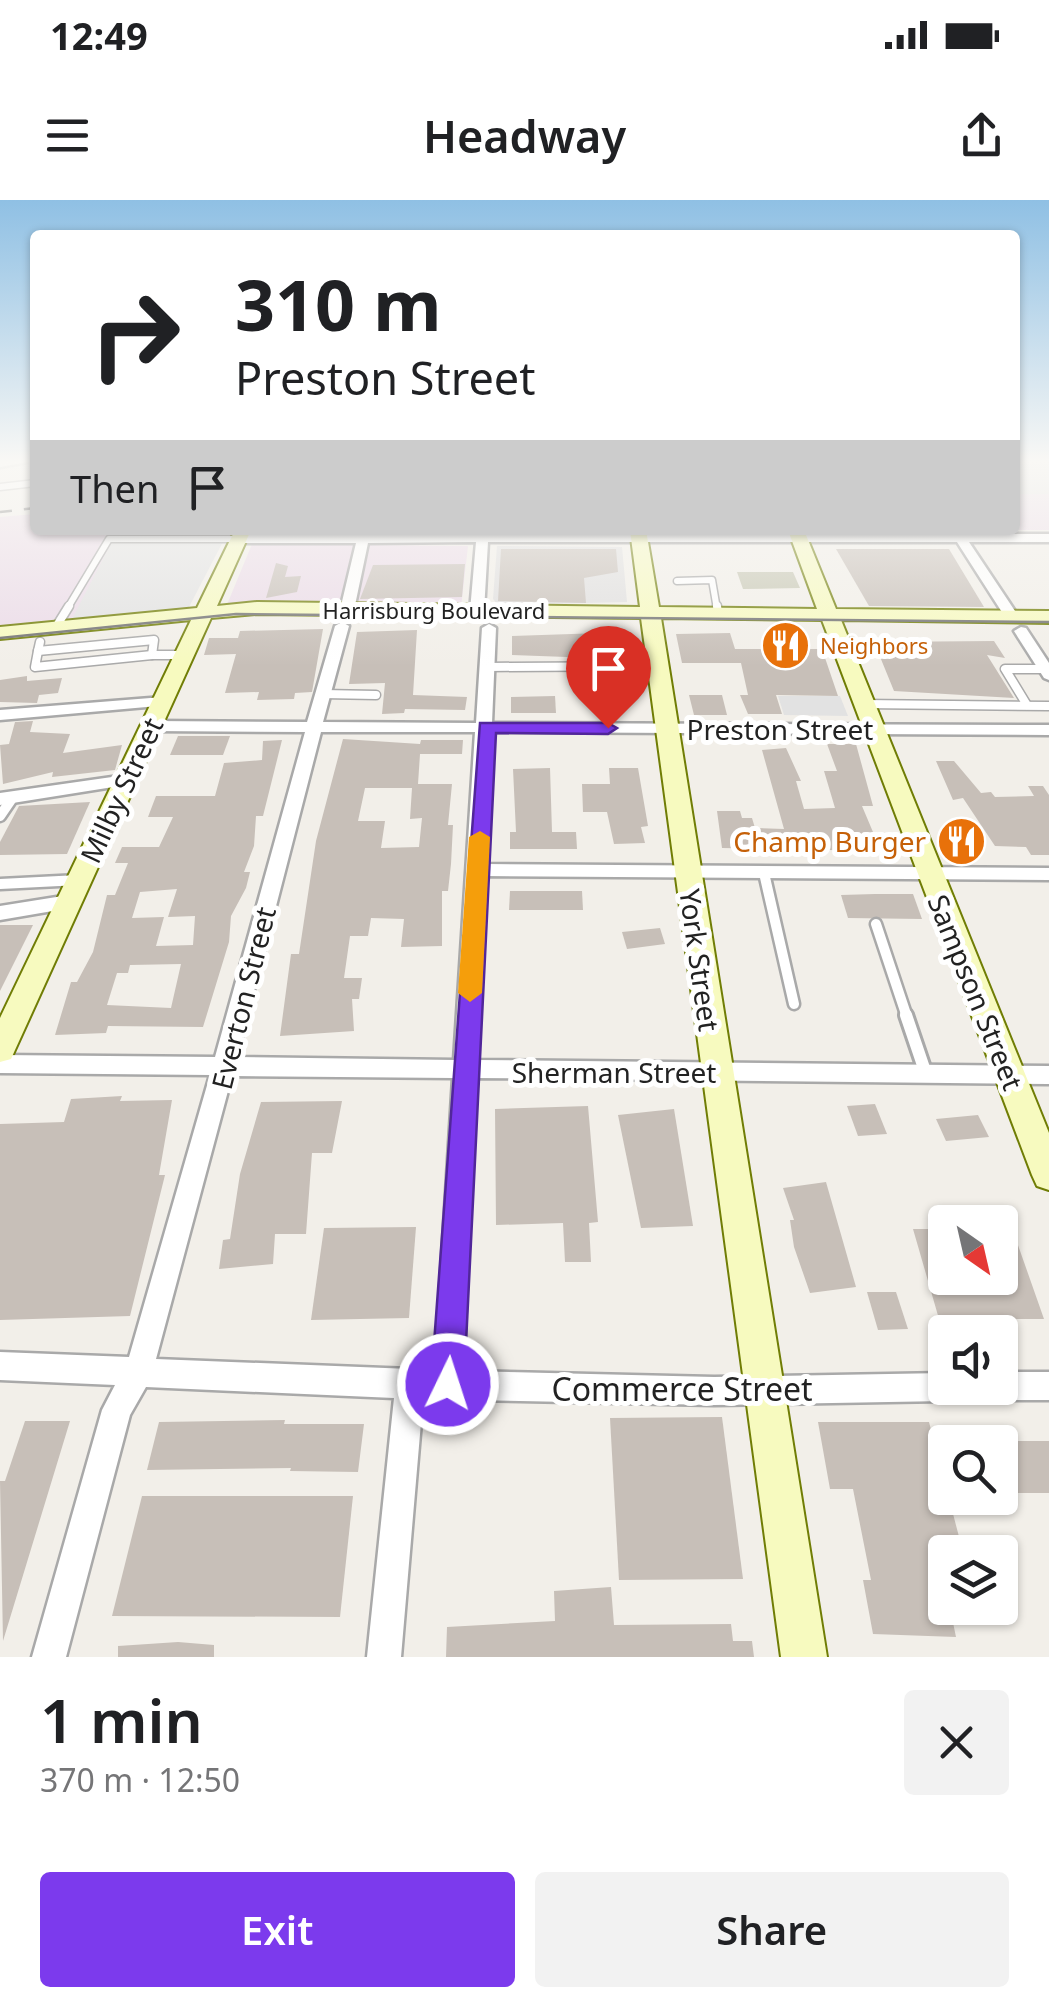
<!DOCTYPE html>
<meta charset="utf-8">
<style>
body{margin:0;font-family:"Noto Sans",sans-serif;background:#f2f2f2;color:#202124;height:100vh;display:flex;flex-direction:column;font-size:38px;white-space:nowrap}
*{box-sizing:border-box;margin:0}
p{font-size:32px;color:#757577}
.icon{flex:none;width:55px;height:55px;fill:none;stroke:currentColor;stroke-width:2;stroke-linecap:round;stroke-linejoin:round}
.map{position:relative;height:1457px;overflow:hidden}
.details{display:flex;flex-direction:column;background:#fff;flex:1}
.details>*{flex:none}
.guide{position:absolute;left:30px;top:30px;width:990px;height:305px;border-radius:10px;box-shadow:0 2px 8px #0004;background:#fff;color:#202124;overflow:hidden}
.needle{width:65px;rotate:146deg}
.tools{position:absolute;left:928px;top:1005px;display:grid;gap:20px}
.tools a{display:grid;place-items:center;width:90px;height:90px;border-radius:10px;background:#fff;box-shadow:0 2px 8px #0004;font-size:50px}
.pin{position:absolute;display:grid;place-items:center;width:85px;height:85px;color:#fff;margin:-102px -42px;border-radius:50% 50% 50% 0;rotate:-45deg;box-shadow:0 0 10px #0007}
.pin .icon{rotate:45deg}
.me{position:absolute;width:110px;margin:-55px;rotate:4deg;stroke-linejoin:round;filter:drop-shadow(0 0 8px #0008)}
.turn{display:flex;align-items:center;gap:35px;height:210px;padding:0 40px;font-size:45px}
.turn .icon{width:130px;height:130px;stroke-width:2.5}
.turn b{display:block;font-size:70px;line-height:85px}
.then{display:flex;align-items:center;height:95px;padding:0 40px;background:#0003;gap:20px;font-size:38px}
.round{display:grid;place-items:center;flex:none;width:105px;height:105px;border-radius:10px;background:#f2f2f2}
.head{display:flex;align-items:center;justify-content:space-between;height:170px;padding:0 40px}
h1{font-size:60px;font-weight:600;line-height:75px}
.primary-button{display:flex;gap:20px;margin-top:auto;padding:20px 40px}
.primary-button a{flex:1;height:115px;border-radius:10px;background:#7c3aed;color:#fff;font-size:40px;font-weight:600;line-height:115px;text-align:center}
.primary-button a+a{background:#f2f2f2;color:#202124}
.status{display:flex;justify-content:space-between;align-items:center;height:70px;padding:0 50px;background:#fff;direction:ltr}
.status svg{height:28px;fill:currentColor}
header{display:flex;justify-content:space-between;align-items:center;height:130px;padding:0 40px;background:#fff;font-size:45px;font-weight:600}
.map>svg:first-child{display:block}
.residential{fill:#e0dfdf}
.industrial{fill:#ebdbe8}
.construction{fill:#c7c7b4}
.parking{fill:#e2e2e2}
.building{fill:#c7bfb8;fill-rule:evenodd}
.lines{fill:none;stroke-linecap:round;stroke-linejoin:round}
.lane-far3-casing{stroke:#a9a9a9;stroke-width:9}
.lane-far2-casing{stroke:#a9a9a9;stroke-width:11}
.lane-far1-casing{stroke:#a9a9a9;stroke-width:15}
.lane-casing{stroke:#a9a9a9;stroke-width:18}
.street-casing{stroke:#a9a9a9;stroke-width:5}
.secondary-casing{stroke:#707d05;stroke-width:4}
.lane-far3{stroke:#fff;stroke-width:6}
.lane-far2{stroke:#fff;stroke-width:8}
.lane-far1{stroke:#fff;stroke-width:10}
.lane{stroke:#fff;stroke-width:12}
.street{fill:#fff;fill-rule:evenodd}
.secondary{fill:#f7fabf;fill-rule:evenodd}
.tram{stroke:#707070;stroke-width:2.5}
.rail{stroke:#707070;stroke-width:2.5;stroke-dasharray:12 12;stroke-linecap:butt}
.route{fill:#7c3aed;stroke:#51269a;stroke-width:2.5}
.slow{fill:#f59e0b}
.labels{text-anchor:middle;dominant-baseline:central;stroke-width:10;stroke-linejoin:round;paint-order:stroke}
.far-street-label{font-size:22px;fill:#222;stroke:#fff}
.far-food-label{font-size:22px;fill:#c56008;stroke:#fff;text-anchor:start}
.street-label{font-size:28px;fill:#222;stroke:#fff}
.food-label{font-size:28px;fill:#c56008;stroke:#fff;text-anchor:end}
.near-street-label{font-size:32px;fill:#222;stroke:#fff}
</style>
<div class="status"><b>12:49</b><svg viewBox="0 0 49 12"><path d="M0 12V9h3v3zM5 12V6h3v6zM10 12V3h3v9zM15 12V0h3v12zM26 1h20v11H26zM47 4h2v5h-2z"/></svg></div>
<header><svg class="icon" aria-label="menu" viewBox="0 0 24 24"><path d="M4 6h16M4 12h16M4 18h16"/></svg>Headway<svg class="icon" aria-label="share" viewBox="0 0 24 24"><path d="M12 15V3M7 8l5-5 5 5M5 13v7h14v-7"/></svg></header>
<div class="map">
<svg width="1049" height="1457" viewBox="0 0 1049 1457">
<rect width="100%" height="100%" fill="#f2efe9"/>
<!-- residential -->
<polygon class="residential" points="497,346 622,347 627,402 498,405 493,399"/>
<!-- industrial -->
<g class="industrial">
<rect x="1015" y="262" width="34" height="68"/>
<polygon points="35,314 35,330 227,330 187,408 0,426 0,317"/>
<polygon points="258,330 584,330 584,333 258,332"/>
<polygon points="252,344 468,346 461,407 226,407"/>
</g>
<!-- construction -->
<polygon class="construction" points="737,372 793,372 800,388 743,389"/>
<!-- parking -->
<g class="parking">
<rect x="1015" y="262" width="34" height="32"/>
<polygon points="118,330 229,330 189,407 72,419"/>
<polygon points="778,496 840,496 848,516 784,515"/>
</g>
<!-- building -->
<g class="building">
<polygon points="501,349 616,349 618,372 584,378 586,403 498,401"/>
<polygon points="836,349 949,349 984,407 869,406"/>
<polygon points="276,363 288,366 285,377 301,376 297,392 266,398"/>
<polygon points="465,364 462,397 360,399 373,365"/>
<polygon points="323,429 312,492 295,493 294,499 257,500 259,492 225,493 236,454 204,455 209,438 238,438 240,431"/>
<polygon points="417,430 413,495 467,497 465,510 405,509 404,513 382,514 385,483 349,484 357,432"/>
<polygon points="631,432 636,454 622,454 622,459 512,455 512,436"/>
<polygon points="730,433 735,449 764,449 762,440 806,441 808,449 822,449 838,496 776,495 782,514 748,514 740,495 748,495 741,463 682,463 676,434"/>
<polygon points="994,441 1005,458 987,455 1014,498 894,491 874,442"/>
<polygon points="577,474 625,474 628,495 579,496"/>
<polygon points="27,476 27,481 62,478 58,493 39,495 37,503 0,502 0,480"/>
<polygon points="689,495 722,495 727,515 694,515"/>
<polygon points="555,496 556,513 511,513 511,497"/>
<polygon points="33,521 30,532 70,534 63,553 122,545 115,570 52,577 53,572 3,584 0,545 9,544 15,522"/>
<polygon points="178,536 230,536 223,555 170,555"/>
<path d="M343,539L420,544L421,540H463L462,554H420L418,584H452L448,625H453L451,664L448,691H442V746L401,747L404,719L371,718L368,736H350L344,778H362L359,799H352L354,831L280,836L291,754H299L316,641ZM365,588H412L410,619L422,618L419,647L381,648L385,621H358Z"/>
<path d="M282,540L263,616H256L254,646L244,672H250L246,688L231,716L229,742L203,827L108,826L106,833L55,835L71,782H77L93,752L107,695H115L128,663H115L122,647H159L173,617H148L156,596H215L224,563L262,560L263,541ZM177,689L168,717L195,716L193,745L156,746L164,717L132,718L140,692ZM181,764L171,808L107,805L117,773H128L130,765Z"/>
<polygon points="827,544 856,544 873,606 862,606 881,651 722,648 717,611 740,611 742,618 752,618 755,628 784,629 762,550 786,548 801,581 796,581 804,609 835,608 824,571 837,571"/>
<polygon points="936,561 954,561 981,593 991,592 995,597 1034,596 1028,586 1043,586 1049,595 1049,655 1031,655 1026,647 995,646 963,598 953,600"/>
<polygon points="550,568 552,632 576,632 577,649 510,649 510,632 516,632 513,569"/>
<polygon points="609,568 638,568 648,626 641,627 645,643 614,644 607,612 583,612 582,584 610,584"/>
<polygon points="90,602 67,654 0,655 0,642 19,606"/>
<polygon points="510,691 582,691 583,710 509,710"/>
<polygon points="875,694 913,694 922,719 848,718 841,695"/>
<polygon points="0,725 33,725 0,791"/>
<polygon points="660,728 665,744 627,749 622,732"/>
<polygon points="122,896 120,901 172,900 159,975 165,975 130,1116 0,1120 0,924 64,922 71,899"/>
<polygon points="342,901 332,953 312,953 306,1034 275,1034 273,1064 219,1069 223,1040 230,1039 240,974 261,902"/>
<polygon points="875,904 887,934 858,936 847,906"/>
<polygon points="588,906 598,1022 589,1023 591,1062 565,1062 563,1023 496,1025 495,909"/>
<polygon points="674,909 693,1026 641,1028 618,915"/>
<polygon points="978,915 989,937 946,941 936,919"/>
<polygon points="826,982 856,1087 810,1093 794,1047 790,1020 794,1020 783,988"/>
<polygon points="416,1027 409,1118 311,1120 324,1028"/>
<polygon points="1000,1028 1012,1028 1044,1119 939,1119 913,1029 945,1029 945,1078 1000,1078"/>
<polygon points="867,1092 896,1092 908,1129 878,1130"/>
<polygon points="722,1217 743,1379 619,1380 610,1218"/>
<polygon points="285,1220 284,1224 364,1224 358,1272 290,1271 291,1268 147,1270 159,1222"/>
<polygon points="25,1221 70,1221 3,1441 0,1281 5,1281"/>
<polygon points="818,1222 929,1222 963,1352 945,1352 945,1360 940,1360 945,1408 950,1408 956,1437 873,1434 863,1380 871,1380 853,1289 830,1289"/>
<polygon points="1001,1241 1049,1241 1049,1293 1017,1293"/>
<polygon points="142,1296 353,1296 340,1417 112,1416"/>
<polygon points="611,1387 614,1425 731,1424 733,1441 752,1441 754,1457 446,1457 447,1427 555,1421 554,1391"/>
<polygon points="178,1442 214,1445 214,1457 118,1457 118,1446"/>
</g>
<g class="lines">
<defs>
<g id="lane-far3">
<polyline points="0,287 35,283"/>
<polyline points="677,381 712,380 717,409"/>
<polyline points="67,409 109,339 239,339"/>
</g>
<g id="lane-far2">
<polyline points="717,406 718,413"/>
<polyline points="56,427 69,406"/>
<polyline points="40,442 38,451 154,440 152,455 184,455"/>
<polyline points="38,451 35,467 152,455"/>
<polyline points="488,467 657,466"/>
<polyline points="323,494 376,495"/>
<polyline points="864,504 1049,506"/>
<polyline points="1027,505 1005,469 1045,469"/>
</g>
<g id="lane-far1">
<polyline points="0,616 13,597"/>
<polyline points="764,673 794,804"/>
<polyline points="0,684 79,680"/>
<polyline points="876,724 907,817"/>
</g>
<polyline id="lane" points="906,815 926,874"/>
<g id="street">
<polygon points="0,262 27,262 0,267"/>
<polygon points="477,330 489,330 489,335 952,334 951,330 961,330 964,334 1049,334 1049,342 969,342 1019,417 1012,421 1007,420 957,342 488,342 484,411 477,415 470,411 476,342 368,343 354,410 347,414 340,410 356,343 239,343 233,339 239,335 476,335"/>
<path d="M342,422L349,426L323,522L476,523L482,428L489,424L496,428L492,523L1049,525V535L491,532L486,664L1049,668V680L485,676L477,860L1049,866V884L476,878L463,1171L714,1177L945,1173V1188H959L955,1197L945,1201L714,1205L423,1199L401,1457H367L394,1198L146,1187L130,1215L66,1457H32L102,1210L115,1185L0,1180V1152L129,1157L210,875L0,873V855L215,857L305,532L152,531L144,526L152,521L307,522L335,426ZM321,532H475L454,860L237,857ZM232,876L453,878L435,1170L156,1159Z"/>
<polygon points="1021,427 1026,428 1049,463 1049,480 1044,478 1014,431"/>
<polygon points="163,497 169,499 169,505 0,520 0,510"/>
<polygon points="126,575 132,576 135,580 132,584 0,605 0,593"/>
<polygon points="69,695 79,702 76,707 0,720 0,706"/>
<polygon points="1000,1172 1049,1172 1049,1200 1000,1200 990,1196 986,1188 1000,1188"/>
</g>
<polygon id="secondary" points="235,330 251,330 217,406 257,402 640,407 630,330 646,330 659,407 817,409 788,330 804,330 836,409 1049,411 1049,423 841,420 1049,933 1049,990 1037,986 1032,975 822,420 661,418 827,1457 781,1457 641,418 257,414 211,418 15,850 11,859 0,862 0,818 191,420 0,439 0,427 197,408"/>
</defs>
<!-- lane-far3 casing -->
<use href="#lane-far3" class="lane-far3-casing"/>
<!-- lane-far2 casing -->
<use href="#lane-far2" class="lane-far2-casing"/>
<!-- lane-far1 casing -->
<use href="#lane-far1" class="lane-far1-casing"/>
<!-- lane casing -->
<use href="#lane" class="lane-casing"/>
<!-- street casing -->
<use href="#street" class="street-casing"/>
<!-- secondary casing -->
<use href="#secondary" class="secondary-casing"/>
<!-- lane-far3 -->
<use href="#lane-far3" class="lane-far3"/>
<!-- lane-far2 -->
<use href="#lane-far2" class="lane-far2"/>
<!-- lane-far1 -->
<use href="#lane-far1" class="lane-far1"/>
<!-- lane -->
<use href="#lane" class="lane"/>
<!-- street -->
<use href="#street" class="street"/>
<!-- secondary -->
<use href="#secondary" class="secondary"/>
<!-- tram -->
<polyline class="tram" points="0,438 236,414 1049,422"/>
<!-- rail -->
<polyline class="rail" points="0,312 35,308"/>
</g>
<!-- sky -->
<linearGradient id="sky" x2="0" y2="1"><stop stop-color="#8fc0e4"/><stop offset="0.56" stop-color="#f9f8f5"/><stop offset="1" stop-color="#f9f8f5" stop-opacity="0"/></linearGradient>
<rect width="1049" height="466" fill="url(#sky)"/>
<!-- route -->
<polygon class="route" points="480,523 608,523 617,528 608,534 496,533 464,1184 459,1196 448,1201 436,1196 431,1184"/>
<!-- slow -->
<polygon class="slow" points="480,631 490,637 482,793 470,802 458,793 469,637"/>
<!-- icons -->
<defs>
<symbol id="restaurant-disc" viewBox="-11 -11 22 22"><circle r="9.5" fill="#e8710a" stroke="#fff"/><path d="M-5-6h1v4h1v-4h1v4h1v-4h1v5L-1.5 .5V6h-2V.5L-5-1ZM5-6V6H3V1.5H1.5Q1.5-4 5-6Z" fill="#fff"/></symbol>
</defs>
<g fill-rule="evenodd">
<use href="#restaurant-disc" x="758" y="418" width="55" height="55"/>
<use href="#restaurant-disc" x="934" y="614" width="55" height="55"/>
</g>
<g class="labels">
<!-- far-street labels -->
<g class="far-street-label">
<text x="434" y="410">Harrisburg Boulevard</text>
</g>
<!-- far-food labels -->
<g class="far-food-label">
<text x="820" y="445">Neighbors</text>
</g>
<!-- street labels -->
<g class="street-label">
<text x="780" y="529">Preston Street</text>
<text transform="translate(121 590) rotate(-65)">Milby Street</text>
<text transform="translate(700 760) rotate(82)">York Street</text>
<text transform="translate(976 792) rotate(68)">Sampson Street</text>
<text transform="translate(243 798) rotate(-76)">Everton Street</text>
<text x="614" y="872">Sherman Street</text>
</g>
<!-- food labels -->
<g class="food-label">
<text x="926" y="641">Champ Burger</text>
</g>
<!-- near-street labels -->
<g class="near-street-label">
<text x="682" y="1188">Commerce Street</text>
</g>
</g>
</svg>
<div class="tools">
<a><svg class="needle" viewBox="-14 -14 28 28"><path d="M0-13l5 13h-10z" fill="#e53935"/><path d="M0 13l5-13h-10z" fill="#757577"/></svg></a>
<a><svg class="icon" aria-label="sound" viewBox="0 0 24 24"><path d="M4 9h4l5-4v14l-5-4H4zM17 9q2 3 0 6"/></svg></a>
<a><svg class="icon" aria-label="search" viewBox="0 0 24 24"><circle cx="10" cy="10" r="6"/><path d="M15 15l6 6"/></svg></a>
<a><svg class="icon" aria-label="layers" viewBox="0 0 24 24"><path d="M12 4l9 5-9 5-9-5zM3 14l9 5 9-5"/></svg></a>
</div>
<div class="pin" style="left:608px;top:528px;background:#d93025"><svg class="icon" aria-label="arrive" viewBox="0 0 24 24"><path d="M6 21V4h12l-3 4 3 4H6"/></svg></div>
<svg class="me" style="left:448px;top:1184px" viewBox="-20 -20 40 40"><circle r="17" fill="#7c3aed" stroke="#fff" stroke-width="3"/><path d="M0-11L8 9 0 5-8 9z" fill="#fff"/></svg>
<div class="guide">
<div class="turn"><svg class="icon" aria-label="right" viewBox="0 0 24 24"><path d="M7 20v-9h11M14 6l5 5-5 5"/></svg><div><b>310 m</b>Preston Street</div></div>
<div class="then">Then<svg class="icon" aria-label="arrive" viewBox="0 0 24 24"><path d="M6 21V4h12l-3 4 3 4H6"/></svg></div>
</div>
</div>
<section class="details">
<div class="head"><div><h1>1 min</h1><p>370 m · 12:50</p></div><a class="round"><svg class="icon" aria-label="close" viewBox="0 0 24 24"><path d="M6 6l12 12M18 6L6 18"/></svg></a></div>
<div class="primary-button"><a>Exit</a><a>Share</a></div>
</section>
